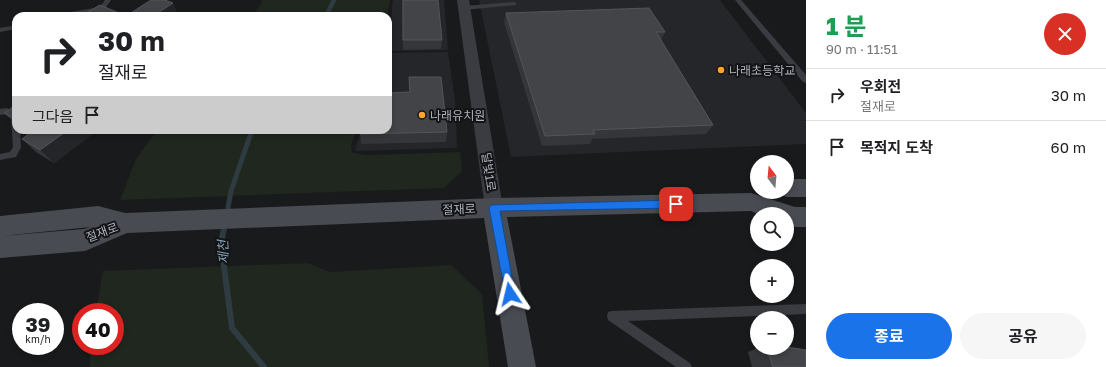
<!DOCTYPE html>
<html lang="ko">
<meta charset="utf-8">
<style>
body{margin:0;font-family:"Golos Text","Noto Sans KR",sans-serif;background:#f6f6f6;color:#202124;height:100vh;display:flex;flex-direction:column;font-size:15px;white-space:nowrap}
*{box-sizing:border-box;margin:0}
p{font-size:13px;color:#757577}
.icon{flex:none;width:22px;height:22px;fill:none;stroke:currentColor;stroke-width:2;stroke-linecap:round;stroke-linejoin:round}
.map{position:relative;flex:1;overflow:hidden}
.details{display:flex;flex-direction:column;background:#fff;width:300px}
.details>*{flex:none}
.hud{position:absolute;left:12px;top:12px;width:380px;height:122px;border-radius:12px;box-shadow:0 2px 6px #0003;background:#fff;color:#202124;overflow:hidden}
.needle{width:26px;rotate:344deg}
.buttons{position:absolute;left:750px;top:155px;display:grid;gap:8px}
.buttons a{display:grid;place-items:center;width:44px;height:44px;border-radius:50%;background:#fff;box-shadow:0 2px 6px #0003;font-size:20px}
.speed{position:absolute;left:12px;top:303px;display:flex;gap:8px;font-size:20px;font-weight:700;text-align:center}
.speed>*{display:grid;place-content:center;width:52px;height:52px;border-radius:50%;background:#fff;box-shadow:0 2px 6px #0003;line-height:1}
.speed small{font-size:10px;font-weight:400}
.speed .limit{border:6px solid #d22;background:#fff;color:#111}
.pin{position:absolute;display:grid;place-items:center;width:34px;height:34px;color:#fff;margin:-17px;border-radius:8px;box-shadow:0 2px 6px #0006}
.me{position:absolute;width:44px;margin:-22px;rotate:350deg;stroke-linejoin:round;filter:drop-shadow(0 0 3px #0008)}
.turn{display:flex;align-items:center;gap:14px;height:84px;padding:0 20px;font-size:18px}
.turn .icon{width:52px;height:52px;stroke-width:2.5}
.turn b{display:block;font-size:28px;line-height:34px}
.then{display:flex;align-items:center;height:38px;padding:0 20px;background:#0003;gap:8px;font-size:15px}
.round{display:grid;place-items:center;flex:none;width:42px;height:42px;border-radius:21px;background:#f6f6f6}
.headline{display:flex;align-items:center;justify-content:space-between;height:68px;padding:0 20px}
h1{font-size:24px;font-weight:700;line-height:30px;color:#1e9e55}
.button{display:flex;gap:8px;margin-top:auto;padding:8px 20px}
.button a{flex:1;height:46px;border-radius:24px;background:#1a73e8;color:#fff;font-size:16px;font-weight:700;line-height:46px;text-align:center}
.button a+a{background:#f6f6f6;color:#202124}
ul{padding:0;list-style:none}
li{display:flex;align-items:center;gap:12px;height:52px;padding:0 20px;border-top:1px solid #e0e0e0}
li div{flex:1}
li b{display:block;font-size:15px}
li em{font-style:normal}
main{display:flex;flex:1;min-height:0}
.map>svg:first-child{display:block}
.built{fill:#252629}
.green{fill:#1f271f}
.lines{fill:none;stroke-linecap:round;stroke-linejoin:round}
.stream-far2{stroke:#2e3b41;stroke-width:4.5}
.stream-far1{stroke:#2e3b41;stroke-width:5}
.stream{stroke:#2e3b41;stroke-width:6}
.lane{fill:#3a3c41;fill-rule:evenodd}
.street{fill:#3a3c41;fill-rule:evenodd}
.secondary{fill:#484b51;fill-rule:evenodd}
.wall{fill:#35363a}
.shaded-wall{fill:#242528}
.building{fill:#424448;stroke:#52555a}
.route{fill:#1a73e8;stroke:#114b97}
.poi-dot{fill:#ffa42e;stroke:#141417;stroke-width:1.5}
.labels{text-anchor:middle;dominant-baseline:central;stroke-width:4;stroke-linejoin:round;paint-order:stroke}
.poi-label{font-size:12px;fill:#abb2bc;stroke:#141417;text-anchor:start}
.street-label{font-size:12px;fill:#abb2bc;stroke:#141417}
.water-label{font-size:13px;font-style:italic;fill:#80a4b9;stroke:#141417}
</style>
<main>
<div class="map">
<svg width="806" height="367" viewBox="0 0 806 367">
<rect width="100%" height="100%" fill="#191a1c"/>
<!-- built -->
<g class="built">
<polygon points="393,0 444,0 448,50 388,51"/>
<polygon points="479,0 720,0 806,113 806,144 511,157"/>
<polygon points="448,52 455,100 457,148 355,151 361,130 388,130 388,53"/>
</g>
<!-- green -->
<g class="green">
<polygon points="262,0 390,0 387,16 251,16 261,4"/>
<polygon points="157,130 356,130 351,145 352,153 370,155 460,152 462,171 444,188 120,200 136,159"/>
<polygon points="308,263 330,272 451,265 482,294 489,367 90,367 90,346 115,346 115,312 96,312 103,271"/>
</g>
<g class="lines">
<!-- stream-far2 -->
<polyline class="stream-far2" points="326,16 334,0"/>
<!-- stream-far1 -->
<polyline class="stream-far1" points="226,219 231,191 252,130"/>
<!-- stream -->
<polyline class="stream" points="226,218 221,243 232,328 264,367"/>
<!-- lane -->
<g class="lane">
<polygon points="105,0 111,0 101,14 97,14 97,12 71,16 56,16 59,14 100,7"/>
<polygon points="735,0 741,0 806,75 806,83 803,82"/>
<polygon points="514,2 516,3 516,5 464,10 461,8 464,6"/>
<polygon points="16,25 16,29 0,32 0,28"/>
<polygon points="7,108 16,114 16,130 20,130 21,147 16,157 0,160 0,154 10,152 13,147 11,118 6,114 0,115 0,109"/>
<polygon points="806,304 806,314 628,321 690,363 692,367 676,367 608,320 607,316 608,312 612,311"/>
</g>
<!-- street -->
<polygon class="street" points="457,0 469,0 503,208 501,214 494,216 487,214 485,208"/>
<!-- secondary -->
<g class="secondary">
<polygon points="787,179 806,179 806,197 787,197 779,194 778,192 787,192"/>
<path d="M751,193L795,207H806V227H795L787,224V214H758L751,211L507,217L536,367H508L484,218L127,233L85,251L0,258V216L98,206L125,213L494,198ZM91,227L84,229L1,236Z"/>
</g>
</g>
<!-- wall -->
<g class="wall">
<polygon points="402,0 442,40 441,49 403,50"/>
<polygon points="506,13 665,32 661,40 713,125 706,134 592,139 590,144 542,146 504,22"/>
<polygon points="409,77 447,132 446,142 361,144 360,134 409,92"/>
<polygon points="16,105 16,124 4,113"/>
<polygon points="24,130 98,130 54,163 36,152 22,139 30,133"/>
<polygon points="757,348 787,348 806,367 752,367 748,352"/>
</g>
<!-- shaded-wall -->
<g class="shaded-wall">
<polygon points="173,3 179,16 153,16"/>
<polygon points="68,130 98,130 54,163 40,150"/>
</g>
<!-- building -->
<g class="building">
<polygon points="151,0 165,0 173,3 153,16 85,16 83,15 100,5 126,16"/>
<polygon points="403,0 438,0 442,40 403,40"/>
<polygon points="649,8 665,32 656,32 713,125 593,130 595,134 545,136 506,13"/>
<polygon points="409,77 441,77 447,132 360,134 361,130 388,130 388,93 410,92"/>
<polygon points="16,105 16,120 4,113"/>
<polygon points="33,130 68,130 40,150 22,139 34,130"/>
<polygon points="787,347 806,350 806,367 773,367 767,348 787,348"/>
</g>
<!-- route -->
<polygon class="route" points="676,200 679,201 680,204 679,206 676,208 500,211 515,294 513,298 510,300 506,298 489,208 491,205"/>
<!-- markers -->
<g class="poi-dot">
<circle cx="721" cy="70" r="4"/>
<circle cx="422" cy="115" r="4"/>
</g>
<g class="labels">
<!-- poi labels -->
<g class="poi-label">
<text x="729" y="70">나래초등학교</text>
<text x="430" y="115">나래유치원</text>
</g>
<!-- street labels -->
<g class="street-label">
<text transform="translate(489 172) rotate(82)">달빛1로</text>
<text transform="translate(459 209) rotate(-2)">절재로</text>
<text transform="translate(102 232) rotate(-20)">절재로</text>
</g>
<!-- water labels -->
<g class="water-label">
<text transform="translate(223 252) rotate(-93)">제천</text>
</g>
</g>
</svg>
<div class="buttons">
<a><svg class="needle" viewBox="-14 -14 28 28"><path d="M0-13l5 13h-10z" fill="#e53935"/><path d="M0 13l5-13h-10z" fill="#757577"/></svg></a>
<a><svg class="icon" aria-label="search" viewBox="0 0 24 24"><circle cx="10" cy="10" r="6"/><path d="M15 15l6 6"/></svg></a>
<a>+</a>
<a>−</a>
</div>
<div class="speed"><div>39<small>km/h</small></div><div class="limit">40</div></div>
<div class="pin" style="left:676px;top:204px;background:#d93025"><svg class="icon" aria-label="arrive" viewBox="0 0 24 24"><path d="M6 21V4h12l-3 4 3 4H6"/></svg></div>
<svg class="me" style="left:510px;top:294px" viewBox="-20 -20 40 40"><path d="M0-17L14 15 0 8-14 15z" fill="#1a73e8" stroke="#fff" stroke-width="4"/></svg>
<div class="hud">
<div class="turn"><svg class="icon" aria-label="right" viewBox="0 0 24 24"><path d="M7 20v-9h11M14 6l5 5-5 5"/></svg><div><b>30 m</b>절재로</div></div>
<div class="then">그다음<svg class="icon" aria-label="arrive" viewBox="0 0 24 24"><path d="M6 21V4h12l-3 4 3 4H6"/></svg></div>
</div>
</div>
<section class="details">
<div class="headline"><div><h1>1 분</h1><p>90 m · 11:51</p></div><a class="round" style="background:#d93025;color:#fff"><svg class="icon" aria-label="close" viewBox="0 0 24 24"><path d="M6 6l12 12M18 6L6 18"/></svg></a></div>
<ul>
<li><svg class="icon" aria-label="right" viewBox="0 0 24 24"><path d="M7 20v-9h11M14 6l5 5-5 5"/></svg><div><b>우회전</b><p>절재로</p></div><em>30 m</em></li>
<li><svg class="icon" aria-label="arrive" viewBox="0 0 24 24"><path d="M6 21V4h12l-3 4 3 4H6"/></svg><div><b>목적지 도착</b></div><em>60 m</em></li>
</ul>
<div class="button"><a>종료</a><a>공유</a></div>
</section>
</main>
